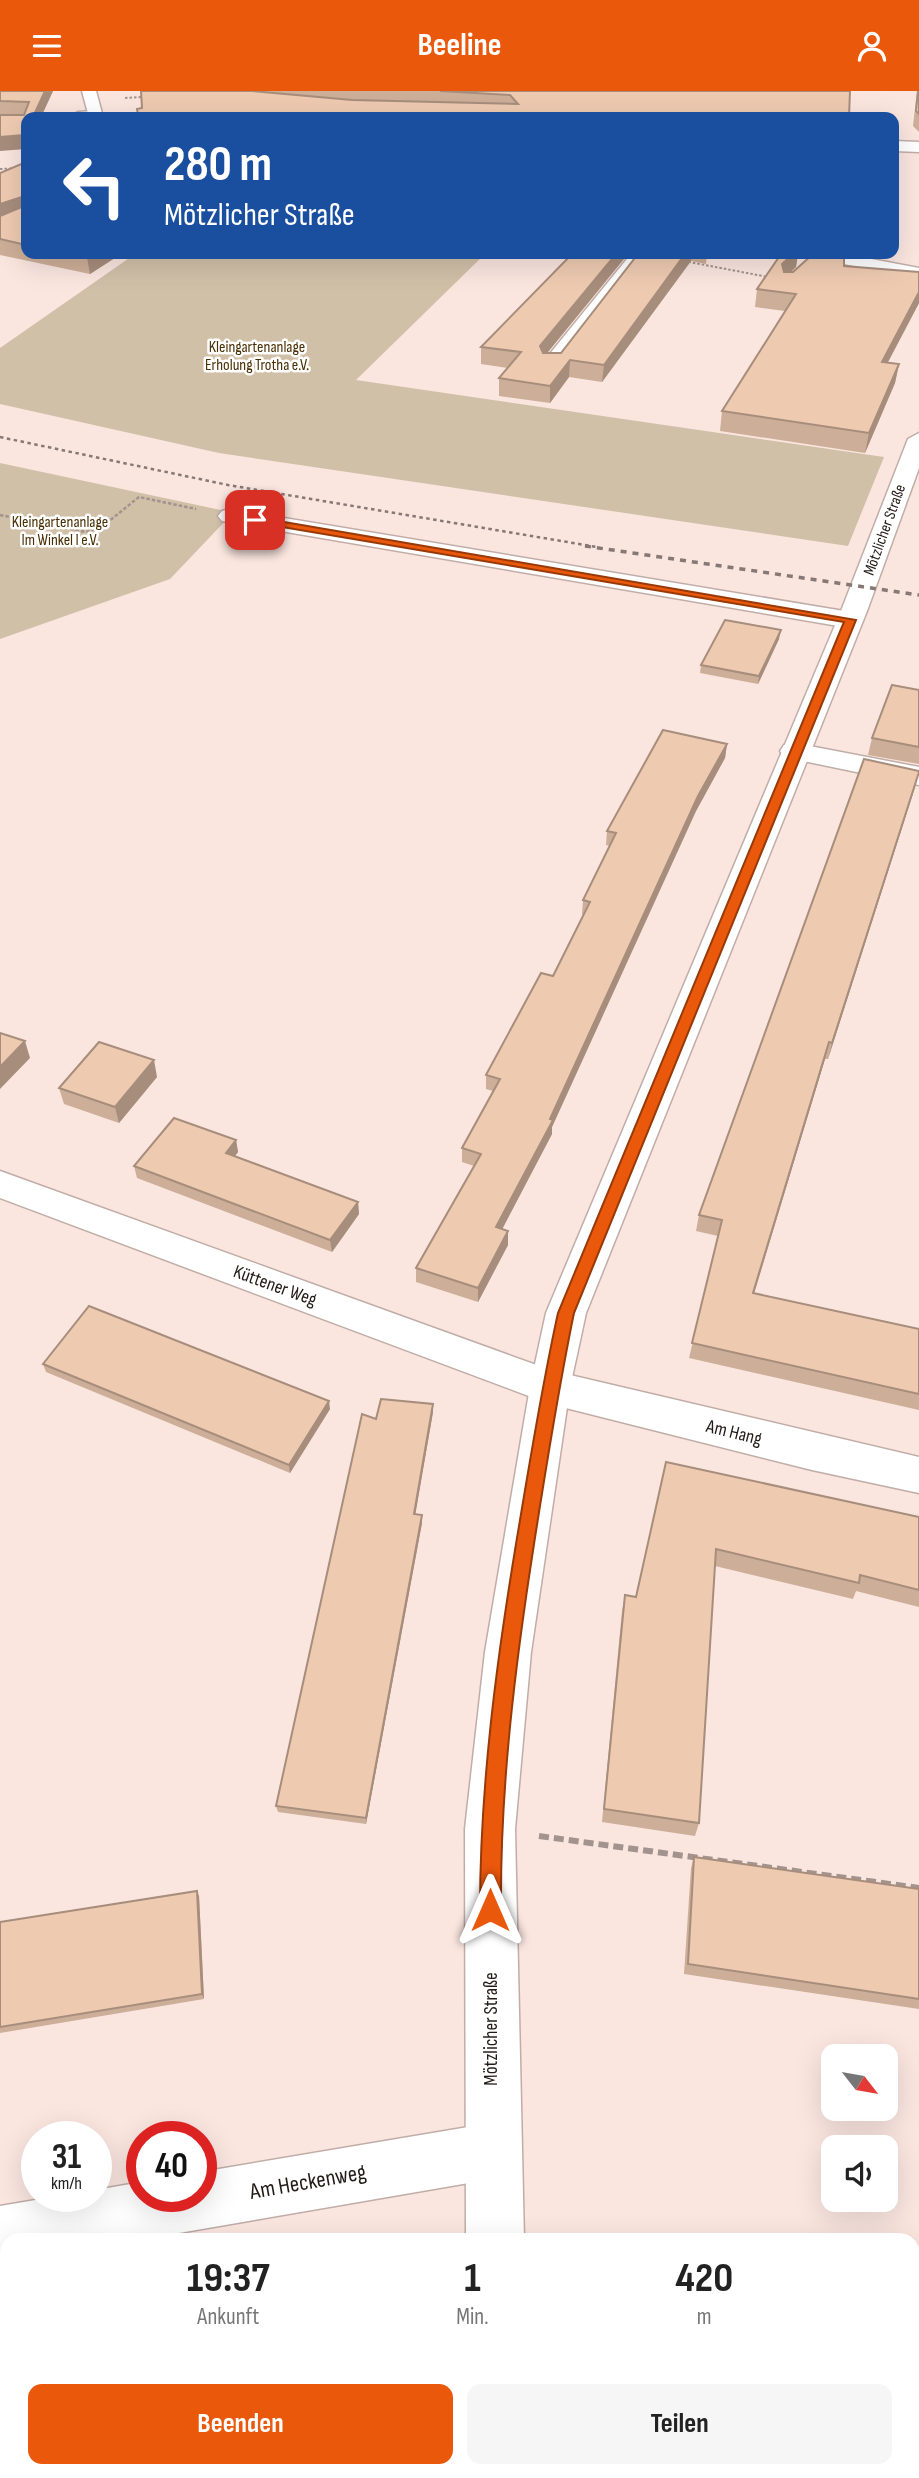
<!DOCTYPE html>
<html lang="de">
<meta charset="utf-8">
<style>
body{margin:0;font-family:"Sofia Sans Condensed",sans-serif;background:#f6f6f6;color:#222;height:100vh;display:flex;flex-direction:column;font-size:26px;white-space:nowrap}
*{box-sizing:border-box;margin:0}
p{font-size:23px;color:#767676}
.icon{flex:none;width:38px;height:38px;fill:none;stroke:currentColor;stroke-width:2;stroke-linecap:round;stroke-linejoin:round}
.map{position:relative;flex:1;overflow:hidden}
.details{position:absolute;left:0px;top:2142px;width:920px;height:245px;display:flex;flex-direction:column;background:#fff;border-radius:21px 21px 0 0;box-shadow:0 7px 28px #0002}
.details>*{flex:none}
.hud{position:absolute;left:21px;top:21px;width:878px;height:147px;border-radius:14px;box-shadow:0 7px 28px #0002;background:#1a4fa0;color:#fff;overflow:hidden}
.needle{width:46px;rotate:121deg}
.tools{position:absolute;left:821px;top:1953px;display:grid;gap:14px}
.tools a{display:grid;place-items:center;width:77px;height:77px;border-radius:14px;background:#fff;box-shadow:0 7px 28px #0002;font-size:35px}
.speed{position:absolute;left:21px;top:2030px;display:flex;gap:14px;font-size:35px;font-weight:700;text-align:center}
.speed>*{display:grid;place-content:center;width:91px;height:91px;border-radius:50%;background:#fff;box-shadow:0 7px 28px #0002;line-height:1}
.speed small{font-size:18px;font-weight:400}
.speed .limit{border:10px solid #d22;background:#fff;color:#111}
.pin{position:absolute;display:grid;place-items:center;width:60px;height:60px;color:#fff;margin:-30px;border-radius:14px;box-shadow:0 4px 10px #0006}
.me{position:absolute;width:77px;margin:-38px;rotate:0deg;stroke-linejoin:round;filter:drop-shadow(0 0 5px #0008)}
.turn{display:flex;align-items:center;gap:24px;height:147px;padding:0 28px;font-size:32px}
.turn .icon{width:91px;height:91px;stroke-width:2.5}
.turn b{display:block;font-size:49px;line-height:60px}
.eta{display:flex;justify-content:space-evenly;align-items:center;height:119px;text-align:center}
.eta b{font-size:42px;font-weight:700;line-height:49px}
.action{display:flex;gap:14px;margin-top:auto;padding:14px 28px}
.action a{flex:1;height:80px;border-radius:14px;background:#ea580c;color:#fff;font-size:28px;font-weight:700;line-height:80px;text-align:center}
.action a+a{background:#f6f6f6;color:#222}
header{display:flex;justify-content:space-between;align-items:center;height:91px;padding:0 28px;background:#ea580c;color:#fff;font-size:32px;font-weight:700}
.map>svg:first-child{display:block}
.green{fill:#d1c0a8}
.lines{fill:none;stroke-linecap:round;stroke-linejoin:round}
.minor-casing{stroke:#c1ada7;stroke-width:3}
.tertiary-casing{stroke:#c1ada7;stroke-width:3}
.path-far2{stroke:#a2938e;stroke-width:2;stroke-dasharray:2.5 2;stroke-linecap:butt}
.path-far1{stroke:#a2938e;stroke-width:2.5;stroke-dasharray:3.5 2;stroke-linecap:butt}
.path{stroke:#a2938e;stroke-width:6;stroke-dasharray:10 5;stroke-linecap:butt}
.minor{fill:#fff;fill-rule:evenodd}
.tertiary{fill:#fff;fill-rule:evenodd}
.rail-far1{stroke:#867874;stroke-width:2.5;stroke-dasharray:3.5 3.5;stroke-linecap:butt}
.rail{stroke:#867874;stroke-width:3.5;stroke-dasharray:6 6;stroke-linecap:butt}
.wall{fill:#cdae98}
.shaded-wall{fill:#a78d7c}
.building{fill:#eecab1;stroke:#a78d7c;stroke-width:2}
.route{fill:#ea580c;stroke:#983908;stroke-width:2}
.labels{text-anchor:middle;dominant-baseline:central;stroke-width:5;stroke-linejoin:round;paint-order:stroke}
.far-park-label{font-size:16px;fill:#482f03;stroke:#fff}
.far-street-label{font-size:16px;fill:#211a17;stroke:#fff}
.street-label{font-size:19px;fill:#211a17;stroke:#fff}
.near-street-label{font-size:23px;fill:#211a17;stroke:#fff}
</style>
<header><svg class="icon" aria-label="menu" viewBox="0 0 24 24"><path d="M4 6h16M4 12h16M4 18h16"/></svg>Beeline<svg class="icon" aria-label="person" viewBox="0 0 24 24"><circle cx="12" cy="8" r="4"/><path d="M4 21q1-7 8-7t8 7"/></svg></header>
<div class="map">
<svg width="919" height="2387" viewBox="0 0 919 2387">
<rect width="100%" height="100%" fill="#fae5df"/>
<!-- green -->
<g class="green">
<polygon points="135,163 485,163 356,289 884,366 848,455 219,362 0,313 0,257"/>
<polygon points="0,372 230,421 230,425 170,488 0,548"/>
</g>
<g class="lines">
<defs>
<g id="minor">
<polygon points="95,20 100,22 102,26 70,26 78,21"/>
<polygon points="894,50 919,51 919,61 894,60"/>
<polygon points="631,163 649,163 558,278 544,278 541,274 544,270"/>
<polygon points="230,418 850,521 859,524 863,529 859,534 850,537 222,430 218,425 222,420"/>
<polygon points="794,652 919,676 919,694 784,666 780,660 784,654"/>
<polygon points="0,1080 553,1280 919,1366 919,1402 812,1379 550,1313 0,1107"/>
<polygon points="492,2032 512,2040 520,2060 512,2080 492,2088 138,2149 7,2149 7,2172 0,2173 0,2115 59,2105 96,2105 96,2099 142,2091 142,2105 201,2105 201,2081"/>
</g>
<g id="tertiary">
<polygon points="82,0 96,0 103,26 89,26"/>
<polygon points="808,163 845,163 919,177 919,187 817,168"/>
<polygon points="919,342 919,377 867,520 586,1222 570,1296 531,1561 515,1738 524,2149 466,2149 465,1738 485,1561 530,1296 546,1222 841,520 908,348"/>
<polygon points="460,2380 522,2380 521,2387 459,2387"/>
</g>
</defs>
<!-- minor casing -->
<use href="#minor" class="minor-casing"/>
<!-- tertiary casing -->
<use href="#tertiary" class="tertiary-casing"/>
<!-- path-far2 -->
<g class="path-far2">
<polyline points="125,7 143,6"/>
<polyline points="0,78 26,77"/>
<polyline points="684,170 768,186"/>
</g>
<!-- path-far1 -->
<polyline class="path-far1" points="0,424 86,441 103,435 139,406 196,418"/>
<!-- path -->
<polyline class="path" points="539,1745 919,1797"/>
<!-- minor -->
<use href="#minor" class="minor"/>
<!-- tertiary -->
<use href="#tertiary" class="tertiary"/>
<!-- rail-far1 -->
<polyline class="rail-far1" points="0,346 228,394 597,456"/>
<!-- rail -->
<polyline class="rail" points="585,455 919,504"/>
</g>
<!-- wall -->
<g class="wall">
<polygon points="0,0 53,0 41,26 26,26 22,24 0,23"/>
<polygon points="141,0 850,0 849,26 138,24 137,18 142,17"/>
<polygon points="917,0 919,0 919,41 913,35"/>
<polygon points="26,71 26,163 121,163 90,183 0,164 0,82"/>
<polygon points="628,163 547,262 561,262 638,163 707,163 706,173 691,170 602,291 569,286 550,312 499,305 499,287 508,277 481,273 481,256"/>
<polygon points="781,163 798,163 796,176 791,181 844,175 919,212 888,271 899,273 895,292 865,362 720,340 722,320 785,220 755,216 757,198"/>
<polygon points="779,548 758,593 700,582 701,574"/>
<polygon points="919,599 919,673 868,664 872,647"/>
<polygon points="727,653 725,667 696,720 552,1036 552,1043 502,1138 508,1140 508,1154 478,1211 416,1191 416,1177 474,1075 462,1071 462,1057 493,1000 486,998 486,984 553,885 583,824 582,823 583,809 610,755 606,754 607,740"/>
<polygon points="915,696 828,968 825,968 754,1203 919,1238 919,1319 689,1267 718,1145 696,1140 699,1124"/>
<polygon points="157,986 119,1032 64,1013 59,997"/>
<polygon points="236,1049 238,1061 235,1065 358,1111 359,1123 332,1161 137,1087 134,1075"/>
<polygon points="43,1273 330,1318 290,1382 46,1281"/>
<polygon points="433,1313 433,1321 415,1424 422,1424 422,1432 366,1733 278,1721 276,1715 376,1328"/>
<polygon points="666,1371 919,1426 919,1516 856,1500 853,1508 715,1475 699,1732 695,1745 602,1731 622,1520 625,1504 636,1506"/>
<polygon points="694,1766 919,1798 919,1918 684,1883 691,1777"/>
<polygon points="199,1805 204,1908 0,1942 0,1831"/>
<polygon points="760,2380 914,2380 919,2387 761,2387"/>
</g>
<!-- shaded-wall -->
<g class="shaded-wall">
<polygon points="45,0 53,0 41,26 33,26"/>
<polygon points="26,40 26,58 0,60 0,46"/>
<polygon points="25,105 26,121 0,130 0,113"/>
<polygon points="93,163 121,163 90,183 87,167"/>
<polygon points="616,163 628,163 539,272 540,255"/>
<polygon points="685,163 691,163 691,170 602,291 604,274"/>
<polygon points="793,163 798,163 796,176 779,191 782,173"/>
<polygon points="919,201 919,212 878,290 882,271"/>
<polygon points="570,269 569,286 550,312 550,295"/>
<polygon points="899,273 895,292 865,362 869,342"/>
<polygon points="781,539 779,548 758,593 759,585"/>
<polygon points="727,653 725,667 696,720 552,1036 552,1043 496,1150 496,1136 550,1028 698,705"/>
<polygon points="919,681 915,696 828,968 832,952"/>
<polygon points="25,950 30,967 0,998 0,976"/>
<polygon points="829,951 825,968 749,1218 753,1202"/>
<polygon points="154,969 157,986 119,1032 115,1016"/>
<polygon points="236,1049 238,1061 228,1074 226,1062"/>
<polygon points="358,1111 359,1123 332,1161 330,1149"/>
<polygon points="508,1140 508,1154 478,1211 478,1197"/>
<polygon points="329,1310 330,1318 290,1382 289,1374"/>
<polygon points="433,1313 433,1321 414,1431 414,1423"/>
<polygon points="422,1424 422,1432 366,1733 366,1727"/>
<polygon points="197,1800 199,1805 204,1908 202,1903"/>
<polygon points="264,2380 270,2380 267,2387 260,2387"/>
</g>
<!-- building -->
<g class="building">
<polygon points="0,0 45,0 33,26 26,26 26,40 24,44 0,46 0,24 24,24 29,11 0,10"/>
<polygon points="141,0 252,0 352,9 518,13 510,4 440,0 850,0 849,26 133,26 138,24 137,18 142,17"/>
<polygon points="918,0 919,0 919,23 916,20"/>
<polygon points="26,71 26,154 0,148 0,125 24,115 25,105 0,113 0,82"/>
<polygon points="69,163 93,163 87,167"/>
<polygon points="572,163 616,163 540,255 543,262 561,262 638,163 685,163 604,274 570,269 550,295 499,287 521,261 481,256"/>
<polygon points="781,163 793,163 782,173 784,181 793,181 813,163 823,163 844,167 844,175 919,181 919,201 882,271 899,273 869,342 722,320 796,203 757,198"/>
<polygon points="725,529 781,539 759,585 701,574"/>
<polygon points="892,594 919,599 919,656 872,647"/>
<polygon points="663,639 727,653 698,705 550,1028 553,1029 496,1136 508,1140 478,1197 416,1177 481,1063 462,1057 500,988 486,984 541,882 553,885 590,811 583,809 616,742 607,740"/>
<polygon points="864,668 919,680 919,681 832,952 829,951 753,1202 919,1238 919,1303 692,1252 722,1129 699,1124"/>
<polygon points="0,942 25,950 0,976"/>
<polygon points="99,951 154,969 115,1016 59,997"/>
<polygon points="174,1027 236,1049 226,1062 358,1111 330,1149 134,1075"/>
<polygon points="89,1215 329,1310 289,1374 43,1273"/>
<polygon points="381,1308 433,1313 414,1423 422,1424 366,1727 276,1715 362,1323 376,1328"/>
<polygon points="666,1371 919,1426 919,1499 860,1484 859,1492 716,1458 699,1732 604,1718 625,1504 636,1506"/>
<polygon points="694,1766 919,1798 919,1908 688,1873"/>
<polygon points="197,1800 202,1903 0,1936 0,1831"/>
<polygon points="919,2300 919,2387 768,2387 766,2380 914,2380 914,2302"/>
<polygon points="95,2380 264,2380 260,2387 91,2387"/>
</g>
<!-- route -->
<path class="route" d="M255,426L856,529L574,1222C558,1299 546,1376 534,1453C515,1575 500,1696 501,1819L498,1826L490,1829L483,1826L480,1819C480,1696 496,1574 516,1453C529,1376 541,1299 558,1222L844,531L252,431Z"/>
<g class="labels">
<!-- far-park labels -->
<g class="far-park-label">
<text x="257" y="256">Kleingartenanlage<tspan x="257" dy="18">Erholung Trotha e.V.</tspan></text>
<text x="60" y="431">Kleingartenanlage<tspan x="60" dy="18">Im Winkel I e.V.</tspan></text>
</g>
<!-- far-street labels -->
<g class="far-street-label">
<text transform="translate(885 439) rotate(-70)">Mötzlicher Straße</text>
</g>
<!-- street labels -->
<g class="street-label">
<text transform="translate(275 1195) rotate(20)">Küttener Weg</text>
<text transform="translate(734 1342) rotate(14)">Am Hang</text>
<text transform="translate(491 1938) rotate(-90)">Mötzlicher Straße</text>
</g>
<!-- near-street labels -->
<g class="near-street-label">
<text transform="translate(308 2091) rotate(-10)">Am Heckenweg</text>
</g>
</g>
</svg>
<div class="tools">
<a><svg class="needle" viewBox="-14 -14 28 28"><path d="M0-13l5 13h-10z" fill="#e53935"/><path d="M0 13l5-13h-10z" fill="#767676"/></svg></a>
<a><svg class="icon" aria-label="sound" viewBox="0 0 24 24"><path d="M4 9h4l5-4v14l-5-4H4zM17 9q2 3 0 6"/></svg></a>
</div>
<div class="speed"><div>31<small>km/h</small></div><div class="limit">40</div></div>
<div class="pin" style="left:255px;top:429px;background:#d93025"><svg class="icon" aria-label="arrive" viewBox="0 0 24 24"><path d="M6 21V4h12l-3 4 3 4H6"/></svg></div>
<svg class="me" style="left:490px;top:1819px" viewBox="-20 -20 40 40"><path d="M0-17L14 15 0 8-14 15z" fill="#ea580c" stroke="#fff" stroke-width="4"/></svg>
<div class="hud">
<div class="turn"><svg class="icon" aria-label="left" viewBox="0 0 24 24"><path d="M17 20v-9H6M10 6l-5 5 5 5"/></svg><div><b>280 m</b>Mötzlicher Straße</div></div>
</div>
<section class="details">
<div class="eta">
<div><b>19:37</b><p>Ankunft</p></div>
<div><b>1</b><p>Min.</p></div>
<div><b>420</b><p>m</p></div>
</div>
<div class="action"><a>Beenden</a><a>Teilen</a></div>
</section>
</div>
